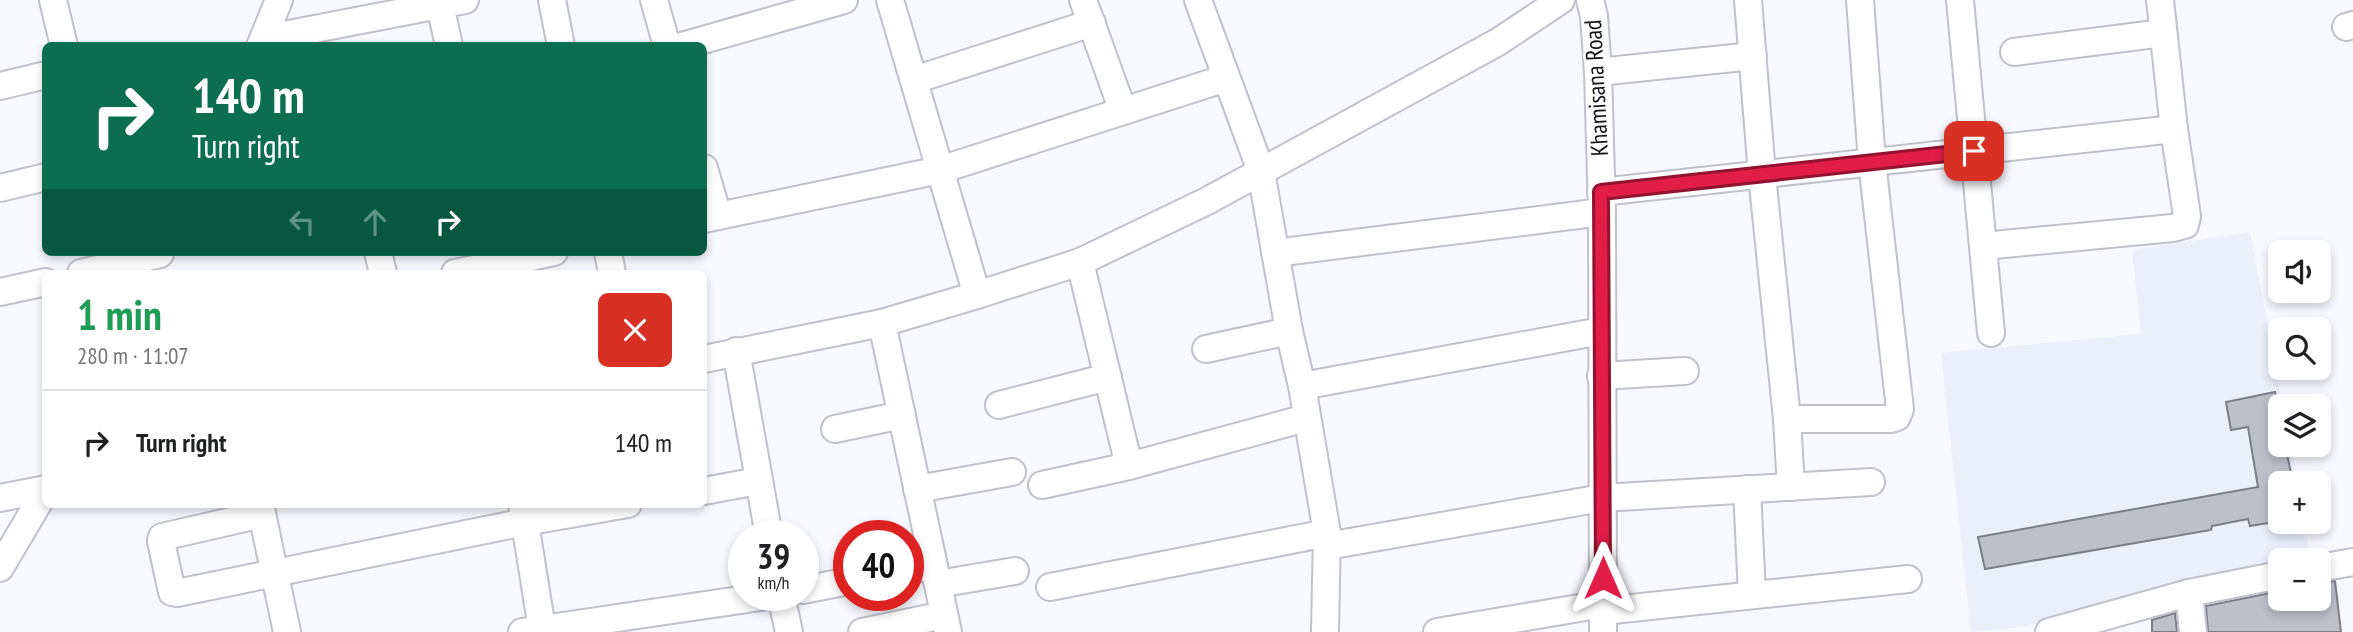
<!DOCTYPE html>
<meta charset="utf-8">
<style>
body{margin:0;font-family:"PT Sans Narrow",sans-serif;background:#f2f2f2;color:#202124;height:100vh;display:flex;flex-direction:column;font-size:26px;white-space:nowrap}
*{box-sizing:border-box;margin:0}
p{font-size:23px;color:#757577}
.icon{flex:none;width:38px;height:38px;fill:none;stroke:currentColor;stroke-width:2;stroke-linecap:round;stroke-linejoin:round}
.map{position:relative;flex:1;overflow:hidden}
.sheet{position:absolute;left:42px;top:270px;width:665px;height:238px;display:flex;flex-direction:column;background:#fff;border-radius:10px;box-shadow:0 4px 10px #0003}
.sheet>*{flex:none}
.top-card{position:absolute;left:42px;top:42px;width:665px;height:214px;border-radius:10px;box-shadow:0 4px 10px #0003;background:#0b6e4f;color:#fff;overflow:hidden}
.tools{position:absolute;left:2268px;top:240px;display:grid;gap:14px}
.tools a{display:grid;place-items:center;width:63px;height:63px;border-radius:10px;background:#fff;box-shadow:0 4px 10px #0003;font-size:35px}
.speed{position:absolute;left:728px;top:520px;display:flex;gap:14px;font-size:35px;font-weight:700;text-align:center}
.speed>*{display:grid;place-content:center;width:91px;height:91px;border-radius:50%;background:#fff;box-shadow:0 4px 10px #0003;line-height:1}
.speed small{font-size:18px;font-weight:400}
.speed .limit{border:10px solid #d22;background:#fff;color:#111}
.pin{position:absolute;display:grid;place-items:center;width:60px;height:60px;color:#fff;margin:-30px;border-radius:14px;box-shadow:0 4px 10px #0006}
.me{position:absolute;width:77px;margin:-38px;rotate:0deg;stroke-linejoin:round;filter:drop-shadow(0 0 5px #0008)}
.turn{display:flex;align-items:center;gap:24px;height:147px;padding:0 35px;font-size:32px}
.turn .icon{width:91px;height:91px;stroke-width:2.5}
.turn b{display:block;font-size:49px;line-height:60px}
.lanes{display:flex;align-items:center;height:66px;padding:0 35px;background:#0003;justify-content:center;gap:35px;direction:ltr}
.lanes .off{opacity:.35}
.round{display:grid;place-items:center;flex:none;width:74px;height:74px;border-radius:10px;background:#f2f2f2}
.summary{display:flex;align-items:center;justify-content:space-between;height:119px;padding:0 35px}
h1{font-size:42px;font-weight:700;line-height:52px;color:#1e9e55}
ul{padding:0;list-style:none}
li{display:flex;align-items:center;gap:21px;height:105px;padding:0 35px;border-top:2px solid #e0e0e0}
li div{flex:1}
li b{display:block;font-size:26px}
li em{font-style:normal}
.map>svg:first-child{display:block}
.built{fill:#ebeffc}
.building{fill:#bdc0c9;stroke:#7b7e86;stroke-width:2}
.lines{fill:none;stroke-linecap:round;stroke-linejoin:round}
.minor-casing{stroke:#bfc2cb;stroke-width:30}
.minor{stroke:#fff;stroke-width:26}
.route-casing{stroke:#92132f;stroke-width:18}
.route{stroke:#e11d48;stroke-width:12}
.labels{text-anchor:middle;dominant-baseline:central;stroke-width:5;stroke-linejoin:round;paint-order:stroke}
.street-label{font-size:24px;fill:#131417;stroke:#fff}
</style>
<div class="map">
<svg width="2353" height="632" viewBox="0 0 2353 632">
<rect width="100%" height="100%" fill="#f7f9ff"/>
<!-- built -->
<polygon class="built" points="2250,232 2283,406 2280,406 2280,444 2290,445 2297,483 2280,483 2280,522 2304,522 2310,553 2022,627 1971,632 1941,353 2141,334 2132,250"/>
<!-- building -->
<g class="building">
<polygon points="2275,392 2280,418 2280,444 2285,444 2293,483 2280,483 2280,521 2250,526 2248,519 2212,526 2211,530 1985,569 1978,537 2258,487 2248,427 2231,430 2226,402"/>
<polygon points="2335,581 2341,632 2208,632 2206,606 2280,591 2280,598 2319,598 2319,583"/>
<polygon points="2175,613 2177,632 2152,632 2152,620"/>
</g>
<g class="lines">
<defs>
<g id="minor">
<polyline points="53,0 64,46"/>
<polyline points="439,0 449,46"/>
<polyline points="552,0 561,46"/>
<polyline points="654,0 667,46"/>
<polyline points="890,0 977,295"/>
<polyline points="1083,0 1123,111"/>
<polyline points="1198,0 1261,171 1289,331 1302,386 1327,533 1325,632"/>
<polyline points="1590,0 1594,16 1598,72 1602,212 1603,632"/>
<polyline points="1748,0 1762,175 1787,419 1791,487"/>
<polyline points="1960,0 1991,333"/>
<polyline points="2346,27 2353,25"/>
<polyline points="263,39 465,0"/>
<polyline points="260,46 279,0"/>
<polyline points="682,46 844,0"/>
<polyline points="2014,52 2163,33"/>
<polyline points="1598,72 1753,56"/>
<polyline points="914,80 1092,23"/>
<polyline points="0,86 46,75"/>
<polyline points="704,168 718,216"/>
<polyline points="0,188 46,177"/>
<polyline points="1601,192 2174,129"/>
<polyline points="704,219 940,170 1226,78"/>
<polyline points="1983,246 2173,228 2185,225 2187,216 2174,129 2160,0"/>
<polyline points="378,252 383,273"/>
<polyline points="608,252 612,273"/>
<polyline points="1275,253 1602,212"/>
<polyline points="1080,262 1129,466"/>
<polyline points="81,273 160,254"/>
<polyline points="455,273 554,252"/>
<polyline points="0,292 46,282"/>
<polyline points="882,323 948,632"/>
<polyline points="1206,349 1289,331"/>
<polyline points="736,351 769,536"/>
<polyline points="704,359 882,323 977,295 1080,262 1207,201 1498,42 1561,0"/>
<polyline points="1601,376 1685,371"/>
<polyline points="1302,386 1601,331"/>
<polyline points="999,405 1108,377"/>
<polyline points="1787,419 1891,419 1897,417 1900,409 1872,162 1860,0"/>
<polyline points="835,429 902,415"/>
<polyline points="1042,485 1129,466 1306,418"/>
<polyline points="917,489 1012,472"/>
<polyline points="1747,489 1752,595"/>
<polyline points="704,491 758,481"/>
<polyline points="0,498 46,489"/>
<polyline points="260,504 287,632"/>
<polyline points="522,504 542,629"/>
<polyline points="262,514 162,537 161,541 172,592 177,593 525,522 628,504"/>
<polyline points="1327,546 1602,498 1871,482"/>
<polyline points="0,568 46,490"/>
<polyline points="2319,568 2353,562"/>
<polyline points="908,570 934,566"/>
<polyline points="938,584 1015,571"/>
<polyline points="1050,587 1327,533"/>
<polyline points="803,590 849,581"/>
<polyline points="2189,593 2193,632"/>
<polyline points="781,595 789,632"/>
<polyline points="1603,611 1908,579"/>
<polyline points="522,632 774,595"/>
<polyline points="862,632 944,615"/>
<polyline points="1437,632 1603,604"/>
<polyline points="2049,632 2189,593 2280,575"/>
</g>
</defs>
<!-- minor casing -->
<use href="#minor" class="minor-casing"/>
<!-- minor -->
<use href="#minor" class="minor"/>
</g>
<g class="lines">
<defs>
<polyline id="route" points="1603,578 1601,192 1974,151"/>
</defs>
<!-- route casing -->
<use href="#route" class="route-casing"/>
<!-- route -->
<use href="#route" class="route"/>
</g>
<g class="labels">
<!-- street labels -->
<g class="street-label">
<text transform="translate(1596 88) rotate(-93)">Khamisana Road</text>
</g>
</g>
</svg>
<div class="tools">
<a><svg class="icon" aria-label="sound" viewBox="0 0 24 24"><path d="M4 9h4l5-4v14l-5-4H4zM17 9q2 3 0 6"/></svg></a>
<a><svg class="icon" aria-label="search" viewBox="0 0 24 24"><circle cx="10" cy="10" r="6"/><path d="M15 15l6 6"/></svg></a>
<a><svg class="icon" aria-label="layers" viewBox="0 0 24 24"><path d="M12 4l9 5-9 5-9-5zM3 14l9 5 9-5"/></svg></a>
<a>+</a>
<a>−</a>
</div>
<div class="speed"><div>39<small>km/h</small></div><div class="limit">40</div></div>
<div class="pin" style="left:1974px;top:151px;background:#d93025"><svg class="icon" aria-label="arrive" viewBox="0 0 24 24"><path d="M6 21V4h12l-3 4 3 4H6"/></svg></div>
<svg class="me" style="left:1603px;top:578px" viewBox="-20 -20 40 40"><path d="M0-17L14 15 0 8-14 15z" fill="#e11d48" stroke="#fff" stroke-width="4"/></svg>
<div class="top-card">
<div class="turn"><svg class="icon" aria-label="right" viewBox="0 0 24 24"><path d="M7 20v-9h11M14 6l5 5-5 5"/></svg><div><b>140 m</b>Turn right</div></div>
<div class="lanes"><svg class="icon off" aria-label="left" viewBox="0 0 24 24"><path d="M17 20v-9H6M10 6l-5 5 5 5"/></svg><svg class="icon off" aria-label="ahead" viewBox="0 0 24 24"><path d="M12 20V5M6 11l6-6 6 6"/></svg><svg class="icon" aria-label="right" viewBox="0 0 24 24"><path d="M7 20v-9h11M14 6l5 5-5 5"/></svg></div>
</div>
<section class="sheet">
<div class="summary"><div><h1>1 min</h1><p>280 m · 11:07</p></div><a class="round" style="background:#d93025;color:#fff"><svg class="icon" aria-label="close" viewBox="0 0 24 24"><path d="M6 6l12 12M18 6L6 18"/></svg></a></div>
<ul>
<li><svg class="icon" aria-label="right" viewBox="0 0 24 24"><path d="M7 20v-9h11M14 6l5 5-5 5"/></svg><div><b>Turn right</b></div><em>140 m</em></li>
</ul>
</section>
</div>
